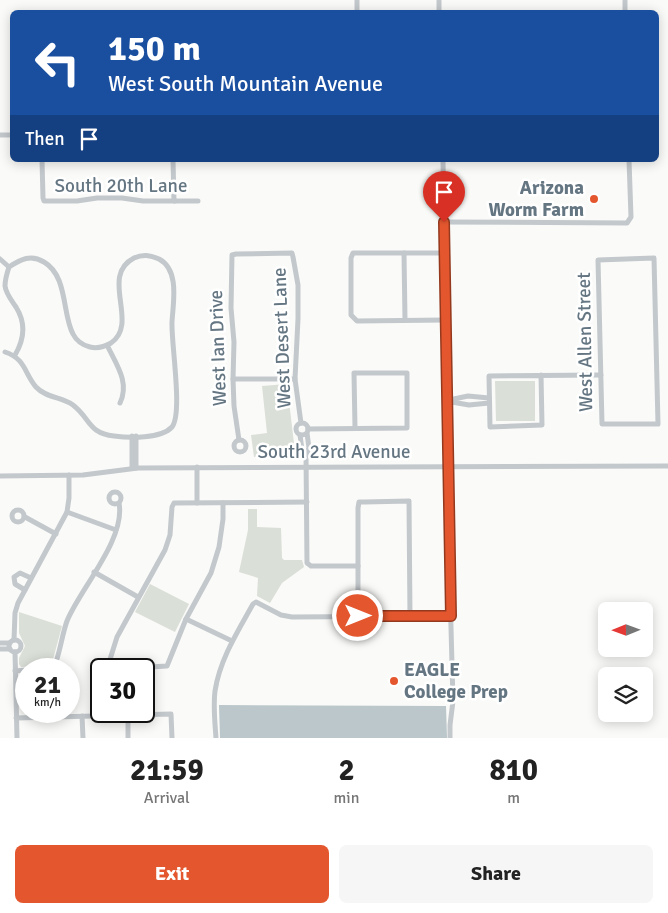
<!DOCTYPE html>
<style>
body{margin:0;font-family:Signika,sans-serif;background:#f6f6f6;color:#222;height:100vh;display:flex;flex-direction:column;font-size:19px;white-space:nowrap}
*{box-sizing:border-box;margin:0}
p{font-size:16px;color:#767676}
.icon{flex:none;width:28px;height:28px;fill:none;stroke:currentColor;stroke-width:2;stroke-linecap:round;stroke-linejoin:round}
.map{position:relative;height:738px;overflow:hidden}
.panel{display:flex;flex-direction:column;background:#fff;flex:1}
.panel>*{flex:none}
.guide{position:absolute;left:10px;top:10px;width:649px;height:152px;border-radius:8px;box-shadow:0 2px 12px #0003;background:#1a4fa0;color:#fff;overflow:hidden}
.needle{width:32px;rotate:269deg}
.tools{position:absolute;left:598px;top:602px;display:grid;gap:10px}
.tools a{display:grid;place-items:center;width:55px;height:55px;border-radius:8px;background:#fff;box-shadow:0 2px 12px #0003;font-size:25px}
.speed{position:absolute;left:15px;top:658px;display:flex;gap:10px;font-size:25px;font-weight:700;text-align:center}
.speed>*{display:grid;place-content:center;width:65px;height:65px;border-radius:50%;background:#fff;box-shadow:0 2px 12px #0003;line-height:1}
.speed small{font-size:12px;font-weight:400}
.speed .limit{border:2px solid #111;border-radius:8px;background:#fff;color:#111}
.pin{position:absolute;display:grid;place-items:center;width:42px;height:42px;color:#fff;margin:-51px -21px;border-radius:50% 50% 50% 0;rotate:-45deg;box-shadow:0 0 5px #0007}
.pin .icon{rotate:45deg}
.me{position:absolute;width:55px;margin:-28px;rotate:90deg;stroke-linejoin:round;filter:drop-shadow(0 0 4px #0008)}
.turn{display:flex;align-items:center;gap:18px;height:105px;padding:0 15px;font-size:22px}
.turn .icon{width:65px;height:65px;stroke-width:2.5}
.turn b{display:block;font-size:35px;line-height:42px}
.then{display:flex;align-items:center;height:48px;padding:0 15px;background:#0003;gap:10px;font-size:19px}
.eta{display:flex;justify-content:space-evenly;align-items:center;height:85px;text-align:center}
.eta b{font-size:30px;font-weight:800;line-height:35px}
.cta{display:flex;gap:10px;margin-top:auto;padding:10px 15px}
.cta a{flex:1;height:58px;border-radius:8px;background:#e4572e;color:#fff;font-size:20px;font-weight:800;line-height:58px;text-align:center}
.cta a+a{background:#f6f6f6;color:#222}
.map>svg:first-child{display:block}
.green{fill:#dadfd7}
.water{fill:#bbc7cb}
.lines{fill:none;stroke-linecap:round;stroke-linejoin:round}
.minor{stroke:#c3c8cc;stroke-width:5}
.route-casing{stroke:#94391e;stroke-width:12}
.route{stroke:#e4572e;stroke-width:9}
.poi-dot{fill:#e4572e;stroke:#fff;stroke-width:2}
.labels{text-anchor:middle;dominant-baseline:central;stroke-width:5;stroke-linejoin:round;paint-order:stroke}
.street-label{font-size:19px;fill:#657683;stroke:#fff}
.poi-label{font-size:19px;font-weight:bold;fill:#657683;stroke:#fff;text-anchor:end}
</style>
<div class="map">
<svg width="668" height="738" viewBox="0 0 668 738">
<rect width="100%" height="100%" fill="#fafaf8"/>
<!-- green -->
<g class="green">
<polygon points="495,381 535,381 535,421 496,421"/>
<polygon points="287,384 295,452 254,457 251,435 267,433 262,386"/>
<polygon points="248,509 257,509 257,527 281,528 282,558 284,560 302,560 304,567 282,583 270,603 257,596 258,578 239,572 248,530"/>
<polygon points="150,584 189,604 175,632 135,612"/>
<polygon points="19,612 62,626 52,663 50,666 21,667 19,664 19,658 25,646 19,633"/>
</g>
<!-- water -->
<polygon class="water" points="219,705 446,706 447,738 220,738"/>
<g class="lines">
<!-- minor -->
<g class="minor">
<polyline points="357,0 357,12"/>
<polyline points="439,0 439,12"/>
<polyline points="625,0 625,12"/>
<polyline points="0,135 12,135"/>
<polyline points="42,160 43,198 44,201 77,201 97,198 122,198 143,201 198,201"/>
<polyline points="173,160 174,201"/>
<polyline points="443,160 448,517 453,701 450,725 450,738"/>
<polyline points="444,222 627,223 631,217 629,160"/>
<polyline points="404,253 405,320"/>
<polyline points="444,253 353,253 351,258 351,315 357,321 445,320"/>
<polygon points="654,258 658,424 602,424 598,260"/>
<polyline points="0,259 9,267"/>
<path d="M107,345C116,364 130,382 120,403"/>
<path d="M5,352C26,359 24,373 36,387C46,398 62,397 73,405C91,419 88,433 114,436C129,438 161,439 172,427C183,413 171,343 172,322C173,303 180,270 159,259C150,255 143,254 134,258C99,276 140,323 111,343C104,347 98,349 90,347C82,345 76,340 73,334C62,314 68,276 44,262C31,254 21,259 9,267C7,273 5,280 5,286C6,294 12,301 16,307C26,323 24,340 15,355"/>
<polyline points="541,375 542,425 490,427 489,376 601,375"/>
<polyline points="233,379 295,379"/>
<polyline points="449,400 468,396 489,398"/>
<polyline points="446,401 469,405 489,403"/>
<circle cx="302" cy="429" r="6"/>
<polyline points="308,429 407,428 407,373 354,373 355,428"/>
<polyline points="307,433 309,448 306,455 307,563 311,566 358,566"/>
<polyline points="300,435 302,450 306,455"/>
<polyline points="132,436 132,468"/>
<polyline points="136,436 136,468"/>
<circle cx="240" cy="446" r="6"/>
<polyline points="239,440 234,406 233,379 234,342 231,308 232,255 236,254 292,253 293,257 298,285 298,319 295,379 301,423"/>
<polyline points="197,467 197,503"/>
<polyline points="0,476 83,475 138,468 668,466"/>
<circle cx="115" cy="498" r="6"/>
<circle cx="18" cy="516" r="6"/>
<polyline points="67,512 116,530"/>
<polyline points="25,517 56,534"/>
<polyline points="94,572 138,597"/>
<polyline points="25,590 15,584 14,577 20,573 31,578"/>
<polyline points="358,617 358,508 359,502 365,502 409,501 410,616"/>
<polyline points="186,619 232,641"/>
<circle cx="15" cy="646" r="6"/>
<polyline points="14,640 15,613 18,603 67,512 69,498 69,475"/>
<polyline points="0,643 10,643"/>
<polyline points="0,649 10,649"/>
<polyline points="15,652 17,738"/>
<polyline points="109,661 133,668 167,666 186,619 211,573 219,547 223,519 223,503"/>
<path d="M53,669C59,659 62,634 67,621C80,589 126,539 119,503"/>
<polyline points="107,669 117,637 165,550 170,535 172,507 174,503 307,502"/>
<polyline points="15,671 26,670"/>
<polyline points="128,715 128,738"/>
<polyline points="82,716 83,738"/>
<polyline points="16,718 171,714 172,738"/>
<path d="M216,738C215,723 213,706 215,691C220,659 238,631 253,604L256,602L281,615L292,617L451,616"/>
</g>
</g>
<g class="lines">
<defs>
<polyline id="route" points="358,616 451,616 444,222"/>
</defs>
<!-- route casing -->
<use href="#route" class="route-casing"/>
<!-- route -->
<use href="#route" class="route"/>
</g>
<!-- markers -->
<g class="poi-dot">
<circle cx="594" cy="199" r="5"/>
<circle cx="394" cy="681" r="5"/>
</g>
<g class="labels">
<!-- street labels -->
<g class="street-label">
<text x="121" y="186">South 20th Lane</text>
<text transform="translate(282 338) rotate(-92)">West Desert Lane</text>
<text transform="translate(585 342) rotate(-91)">West Allen Street</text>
<text transform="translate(218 348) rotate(-92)">West Ian Drive</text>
<text x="334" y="452">South 23rd Avenue</text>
</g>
<!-- poi labels -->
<g class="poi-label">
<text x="584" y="188">Arizona<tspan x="584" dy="22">Worm Farm</tspan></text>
<text x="404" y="670" text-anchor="start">EAGLE<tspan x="404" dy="22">College Prep</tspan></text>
</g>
</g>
</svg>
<div class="tools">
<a><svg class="needle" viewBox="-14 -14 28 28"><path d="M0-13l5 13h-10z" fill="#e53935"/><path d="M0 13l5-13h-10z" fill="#767676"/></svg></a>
<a><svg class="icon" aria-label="layers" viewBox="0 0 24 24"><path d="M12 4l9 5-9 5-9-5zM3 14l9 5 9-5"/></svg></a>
</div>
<div class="speed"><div>21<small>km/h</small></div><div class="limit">30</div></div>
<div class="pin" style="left:444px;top:222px;background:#d93025"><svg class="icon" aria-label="arrive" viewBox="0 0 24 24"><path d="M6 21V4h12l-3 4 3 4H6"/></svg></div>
<svg class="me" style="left:358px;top:616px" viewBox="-20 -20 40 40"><circle r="17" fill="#e4572e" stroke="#fff" stroke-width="3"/><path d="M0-11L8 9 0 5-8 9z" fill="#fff"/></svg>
<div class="guide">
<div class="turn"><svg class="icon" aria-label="left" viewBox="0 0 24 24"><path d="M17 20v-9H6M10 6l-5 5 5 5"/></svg><div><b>150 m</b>West South Mountain Avenue</div></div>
<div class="then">Then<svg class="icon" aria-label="arrive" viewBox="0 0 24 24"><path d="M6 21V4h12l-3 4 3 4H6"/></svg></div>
</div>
</div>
<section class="panel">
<div class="eta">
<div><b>21:59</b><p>Arrival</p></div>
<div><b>2</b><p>min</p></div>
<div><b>810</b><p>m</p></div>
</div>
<div class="cta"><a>Exit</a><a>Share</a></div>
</section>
